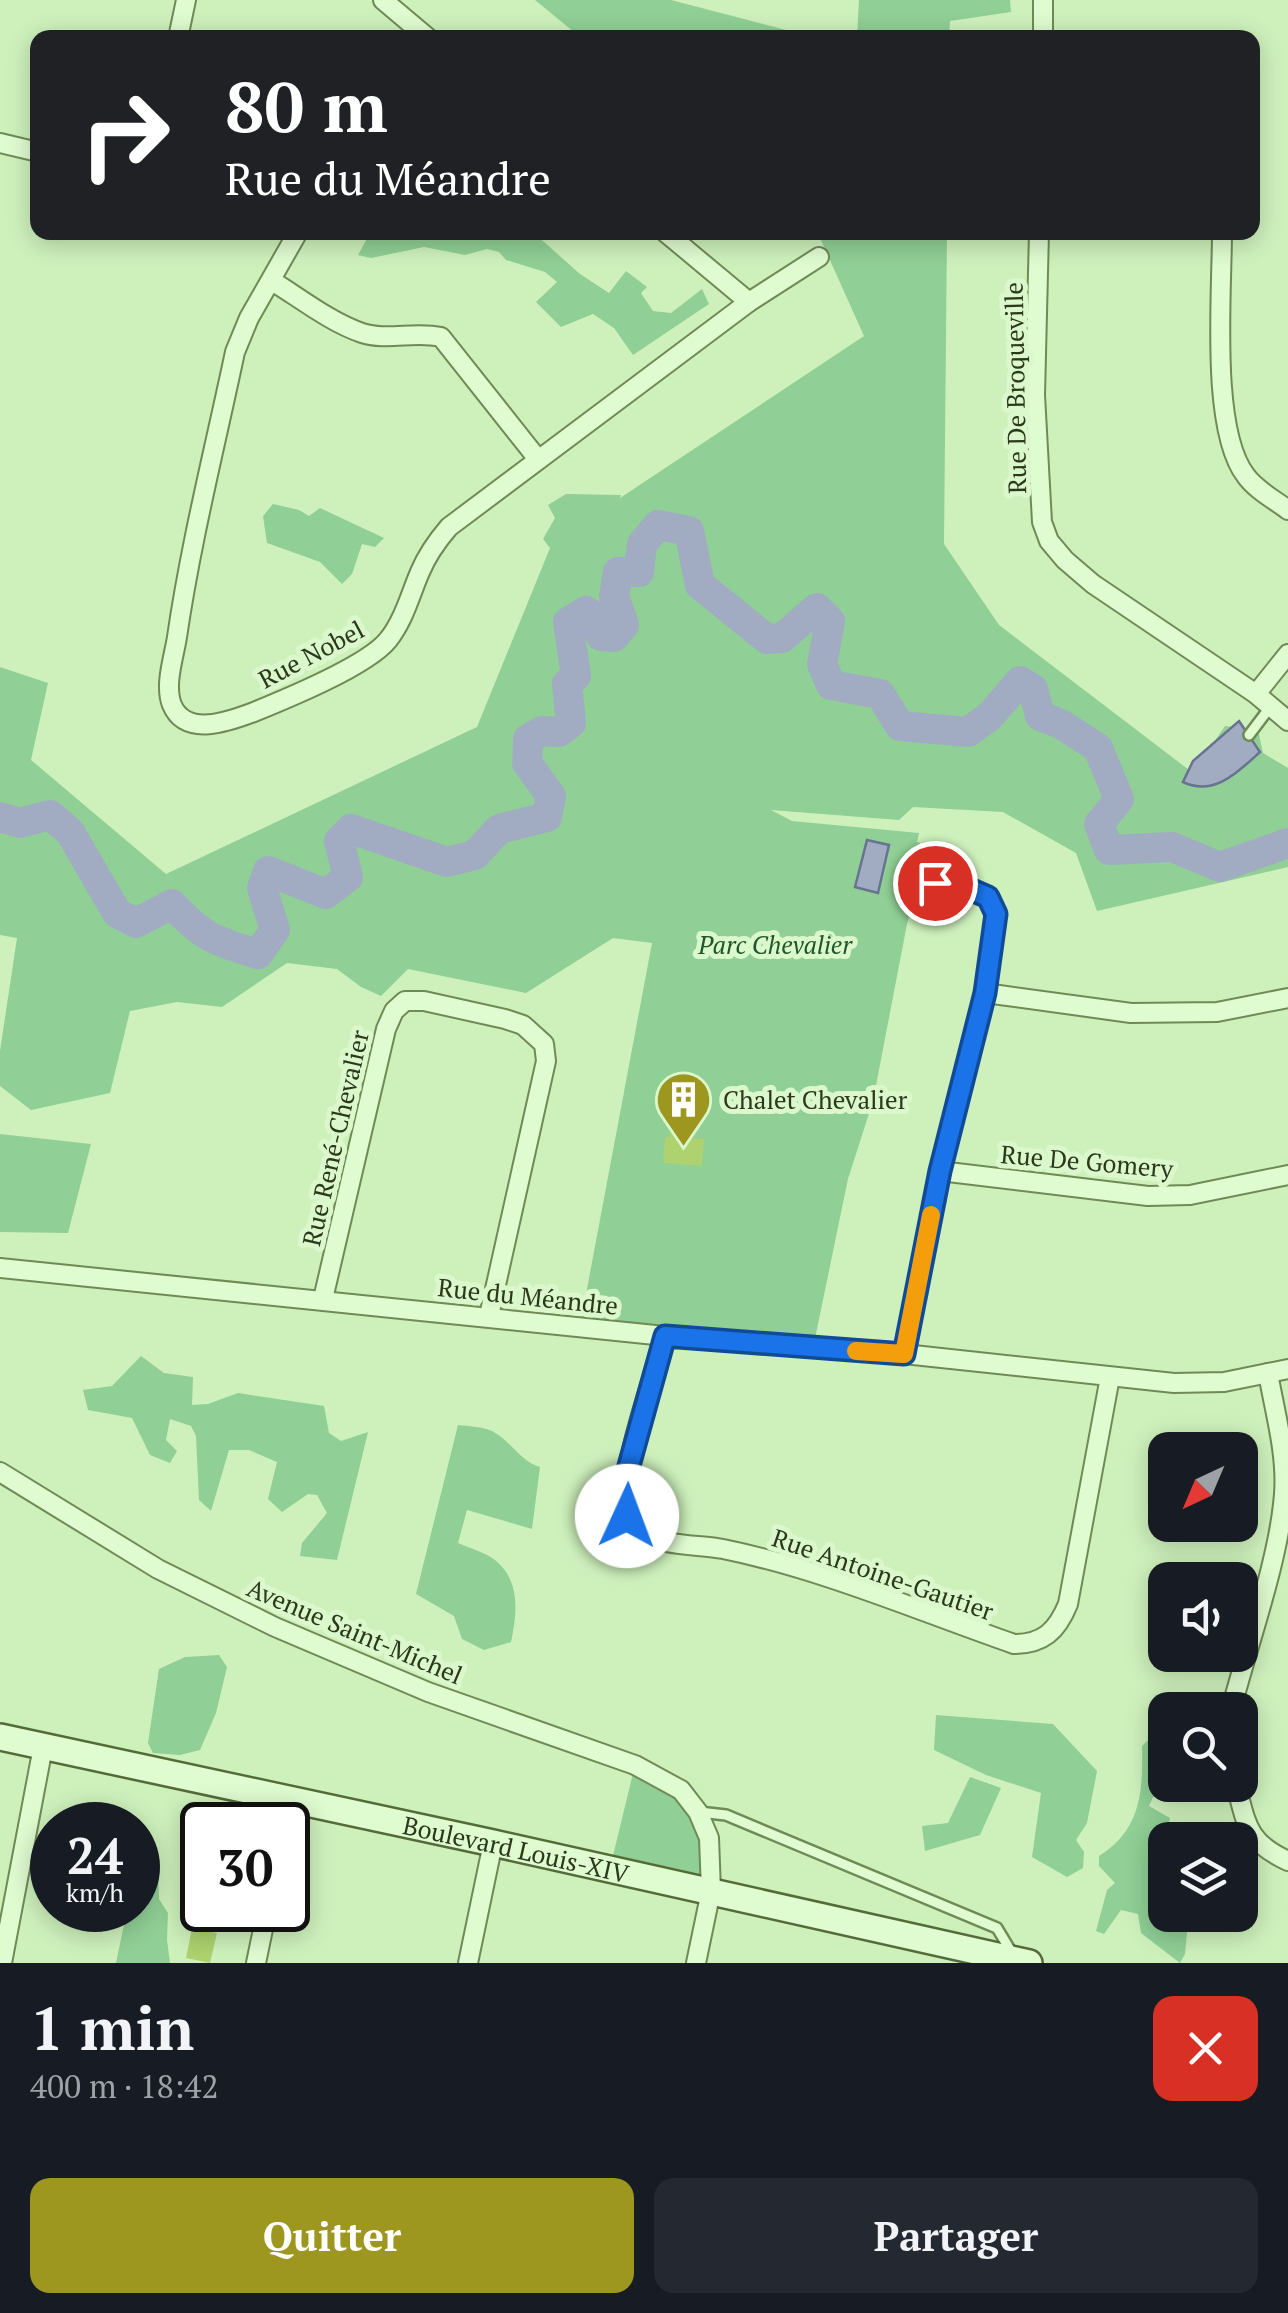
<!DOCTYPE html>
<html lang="fr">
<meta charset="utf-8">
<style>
body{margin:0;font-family:"PT Serif",serif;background:#242831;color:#f1f3f6;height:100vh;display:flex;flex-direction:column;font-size:38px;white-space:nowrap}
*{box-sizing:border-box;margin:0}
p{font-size:32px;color:#9ea1a6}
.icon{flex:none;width:55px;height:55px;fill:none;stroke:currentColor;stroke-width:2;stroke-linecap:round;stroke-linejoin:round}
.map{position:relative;height:1963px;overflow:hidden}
.details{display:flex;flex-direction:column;background:#171b24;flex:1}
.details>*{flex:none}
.banner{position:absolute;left:30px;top:30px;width:1230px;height:210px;border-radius:20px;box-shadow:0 5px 25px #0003;background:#202124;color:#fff;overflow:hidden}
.needle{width:65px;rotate:224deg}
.controls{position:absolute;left:1148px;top:1432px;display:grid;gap:20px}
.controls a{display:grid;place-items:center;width:110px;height:110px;border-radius:20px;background:#171b24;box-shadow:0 5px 25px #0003;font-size:50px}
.speed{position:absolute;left:30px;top:1802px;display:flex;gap:20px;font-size:50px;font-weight:700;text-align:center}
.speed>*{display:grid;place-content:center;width:130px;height:130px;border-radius:50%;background:#171b24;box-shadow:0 5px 25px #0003;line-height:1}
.speed small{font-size:25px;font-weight:400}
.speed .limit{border:5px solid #111;border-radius:15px;background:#fff;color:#111}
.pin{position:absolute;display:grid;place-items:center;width:85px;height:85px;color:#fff;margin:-42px;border:5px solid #fff;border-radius:50%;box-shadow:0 2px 10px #0007}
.me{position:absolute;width:110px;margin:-55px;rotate:2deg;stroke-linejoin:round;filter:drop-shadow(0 0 8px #0008)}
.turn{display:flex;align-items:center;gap:35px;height:210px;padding:0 30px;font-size:45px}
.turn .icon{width:130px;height:130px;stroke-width:2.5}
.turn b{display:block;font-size:70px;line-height:85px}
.round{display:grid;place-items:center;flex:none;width:105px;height:105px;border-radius:20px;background:#242831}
.headline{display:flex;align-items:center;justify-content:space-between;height:170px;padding:0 30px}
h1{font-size:60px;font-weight:800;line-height:75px}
.cta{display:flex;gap:20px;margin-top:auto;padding:20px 30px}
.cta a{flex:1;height:115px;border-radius:20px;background:#9d9720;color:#fff;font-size:40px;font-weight:800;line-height:115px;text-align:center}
.cta a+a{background:#242831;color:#f1f3f6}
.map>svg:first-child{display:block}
.green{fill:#90cf95}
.water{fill:#a1acc2;stroke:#687390;stroke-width:2.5}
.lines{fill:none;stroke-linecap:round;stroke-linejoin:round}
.river{stroke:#a1acc2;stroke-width:30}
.building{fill:#add26f}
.service-casing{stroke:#708a55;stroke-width:14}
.minor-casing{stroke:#708a55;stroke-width:22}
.secondary-casing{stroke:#546b38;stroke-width:30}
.service{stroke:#dffbd0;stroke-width:9}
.minor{stroke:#dffbd0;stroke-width:18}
.secondary{stroke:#dffbd0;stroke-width:25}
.route-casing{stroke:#114b97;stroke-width:25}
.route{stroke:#1a73e8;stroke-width:18}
.slow{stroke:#f59e0b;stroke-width:18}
.labels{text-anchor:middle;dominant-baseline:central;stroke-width:10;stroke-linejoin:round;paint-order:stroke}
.street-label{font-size:25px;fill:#2b381b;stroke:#dbf8cc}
.park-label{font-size:25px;font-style:italic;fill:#20562b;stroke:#dbf8cc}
.poi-label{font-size:25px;fill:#2b381b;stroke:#dbf8cc;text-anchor:start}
</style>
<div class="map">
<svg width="1288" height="1963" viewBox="0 0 1288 1963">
<rect width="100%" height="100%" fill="#cef1bc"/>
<!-- green -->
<g class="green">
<polygon points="535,0 671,0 813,37 580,37"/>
<polygon points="859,0 1010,0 1011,12 950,21 949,37 857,37"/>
<polygon points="370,233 534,233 580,274 609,293 626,271 647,287 641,293 653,311 671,313 702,289 709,304 633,355 614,328 593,314 561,327 536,302 557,282 545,272 506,260 499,252 487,249 465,255 424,247 371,258 358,255"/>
<polygon points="813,233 947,233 944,544 999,625 1193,773 1225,726 1258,730 1263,753 1288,768 1288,867 1097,911 1076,853 1003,812 913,807 899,820 771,810 792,821 919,833 917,842 920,843 922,869 907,924 873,1101 848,1179 813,1348 580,1326 652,943 613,938 526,993 408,969 381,996 361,987 337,969 287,963 222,1007 177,1002 130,1011 110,1093 31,1110 0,1086 0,1051 17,938 0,935 0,667 48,683 31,760 166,874 477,727 550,548 543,539 555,518 548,505 566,494 621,495 620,498 864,336 820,238"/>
<polygon points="273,504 299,510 309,516 320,508 384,538 375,547 362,544 352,574 342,584 320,562 267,543 263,516"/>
<polygon points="0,1134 91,1144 68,1233 0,1232"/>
<polygon points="141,1356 164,1373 193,1377 192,1405 208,1404 238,1393 324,1406 329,1433 341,1441 368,1432 337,1560 300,1556 302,1543 327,1513 317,1495 308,1494 282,1512 268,1499 277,1462 249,1450 229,1450 211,1511 199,1500 196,1436 191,1426 170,1419 166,1440 177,1451 170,1463 150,1455 132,1418 88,1410 83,1390 112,1386"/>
<path d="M458,1425C469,1426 483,1427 492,1431C511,1441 521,1462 540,1467L532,1529L467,1510L458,1543C469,1548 485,1552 495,1560C521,1581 517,1614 511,1642L484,1650L462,1639L454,1616L416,1594Z"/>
<polygon points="219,1655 227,1667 216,1713 200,1750 180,1755 153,1753 148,1743 159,1669 185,1657"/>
<polygon points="936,1715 1053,1724 1097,1771 1087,1823 1076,1840 1084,1852 1083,1868 1067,1877 1032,1857 1041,1793 986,1775 934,1750"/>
<path d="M1165,1724V1771L1149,1806L1170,1818L1164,1844L1165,1915H1174L1175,1921L1188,1923L1185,1954L1180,1963L1141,1933L1138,1914L1121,1910L1104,1934L1096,1931L1107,1890L1115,1883L1099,1866V1856C1141,1830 1143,1792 1142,1746Z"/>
<polygon points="635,1765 698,1812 711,1891 610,1868"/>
<polygon points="970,1777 1001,1788 980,1835 925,1851 922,1826 948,1823"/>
<polygon points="138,1864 158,1867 159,1899 168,1913 167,1940 170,1963 116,1963 127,1910 138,1910"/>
</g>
<!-- water -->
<g class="water">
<path d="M1239,721L1260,752C1238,772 1214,797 1183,782L1193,761Z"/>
<polygon points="867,840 889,845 878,893 855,887"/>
</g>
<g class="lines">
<!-- river -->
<path class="river" d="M0,817L20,823L50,815L70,832L117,913L136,923L172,904C202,937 216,942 258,954L275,930L262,888L268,871L326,894L348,877L339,841L351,829L447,862L475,855L499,829L547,817L551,796L527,763L528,739L542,731L559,732L571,723L567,684L576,676L568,622L586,611L593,615L601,636L614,637L624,625L614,596L618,572H639L642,544L658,525L689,531L700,585L767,639L782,638L817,608L830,621L822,664L831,685L880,694L900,726L968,732L990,716L1020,681L1033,689L1040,716L1061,724L1098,748L1119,799L1099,824L1109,850L1172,847L1220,867L1288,843"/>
</g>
<!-- building -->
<g class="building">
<polygon points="670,1131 691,1132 691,1138 704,1139 702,1166 663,1163 665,1137 669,1137"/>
<polygon points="192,1928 217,1933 210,1963 186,1958"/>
</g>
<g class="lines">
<defs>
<g id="service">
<polyline points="1249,735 1271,706"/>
<polyline points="699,1812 726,1815 997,1928 1012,1953"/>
</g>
<g id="minor">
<polyline points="383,0 428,38"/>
<polyline points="178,38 186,0"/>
<polyline points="1043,38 1043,0"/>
<polyline points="0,143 38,152"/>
<path d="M298,232L249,318L235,352C215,447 191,541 177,637C174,657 164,685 172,705C186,738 230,721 254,712C286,699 367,666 388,640C404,620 410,595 420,572C427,555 437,541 449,527L749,302L819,257"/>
<polyline points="665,232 749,302"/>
<polyline points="1039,232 1035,395 1042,522 1049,541 1065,560 1093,584 1256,694 1288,721"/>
<path d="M1222,232C1222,293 1210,430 1246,476C1256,490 1275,500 1288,510"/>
<path d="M272,281C300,298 330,322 362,333C387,341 415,331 441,337L537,458"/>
<polyline points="1256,694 1288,654"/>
<polyline points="985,993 1131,1013 1217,1012 1288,998"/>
<polyline points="940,1171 1148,1196 1190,1195 1288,1175"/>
<polyline points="0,1268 665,1336 904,1354 1174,1383 1224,1382 1288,1369"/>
<polyline points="323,1299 386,1029 394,1011 405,1001 424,1001 505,1019 523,1025 544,1044 546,1061 489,1316"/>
<path d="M665,1336C655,1373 615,1482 627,1515C639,1549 694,1543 723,1549C822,1569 919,1611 1014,1644C1043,1644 1057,1631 1068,1604L1110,1377"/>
<polyline points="904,1354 940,1171 985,993 995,914 987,897 958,885 913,882"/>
<polyline points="0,1472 158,1569 275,1627 428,1692 635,1765 681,1790 698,1812 709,1838 711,1891 696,1963"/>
<path d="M1231,1710C1248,1644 1279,1560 1284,1494C1287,1454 1275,1413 1268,1373"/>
<path d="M1236,1785C1247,1826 1247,1842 1288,1861"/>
<polyline points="284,1825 289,1800"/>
<polyline points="2,1963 43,1747"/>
<polyline points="256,1963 267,1910"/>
<polyline points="468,1963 493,1843"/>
</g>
<g id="secondary">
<path id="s1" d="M0,1737L493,1843L1029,1963"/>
</g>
</defs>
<!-- service casing -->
<use href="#service" class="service-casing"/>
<!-- minor casing -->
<use href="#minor" class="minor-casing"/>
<!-- secondary casing -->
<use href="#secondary" class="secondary-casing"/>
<!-- service -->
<use href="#service" class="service"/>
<!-- minor -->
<use href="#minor" class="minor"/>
<!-- secondary -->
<use href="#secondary" class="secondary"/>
</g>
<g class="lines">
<defs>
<polyline id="route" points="627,1516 627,1473 665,1336 904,1354 940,1171 985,993 996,914 988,897 958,884 935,883"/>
</defs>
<!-- route casing -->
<use href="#route" class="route-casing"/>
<!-- route -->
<use href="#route" class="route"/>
<!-- slow -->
<polyline class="slow" points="856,1351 904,1354 931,1215"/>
</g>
<!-- icons -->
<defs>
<symbol id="building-pin" viewBox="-11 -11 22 30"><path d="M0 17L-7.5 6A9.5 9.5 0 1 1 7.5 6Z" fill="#9d9720" stroke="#dbf8cc"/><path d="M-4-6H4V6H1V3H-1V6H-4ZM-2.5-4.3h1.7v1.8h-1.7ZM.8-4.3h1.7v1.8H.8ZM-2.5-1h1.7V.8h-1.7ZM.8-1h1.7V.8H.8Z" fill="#fff"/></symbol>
</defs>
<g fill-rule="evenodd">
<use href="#building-pin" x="652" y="1068" width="63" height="86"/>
</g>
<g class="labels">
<!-- street labels -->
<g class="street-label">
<text transform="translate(1015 388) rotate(-91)">Rue De Broqueville</text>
<text transform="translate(311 654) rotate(-28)">Rue Nobel</text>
<text transform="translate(335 1138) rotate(-77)">Rue René-Chevalier</text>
<text transform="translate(1087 1161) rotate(5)">Rue De Gomery</text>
<text transform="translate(528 1296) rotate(6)">Rue du Méandre</text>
<text transform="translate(883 1574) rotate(19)">Rue Antoine-Gautier</text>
<text transform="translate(355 1631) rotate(23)">Avenue Saint-Michel</text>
<text stroke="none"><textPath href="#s1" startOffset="528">Boulevard Louis-XIV</textPath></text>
</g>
<!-- park labels -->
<g class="park-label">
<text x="775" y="944">Parc Chevalier</text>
</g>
<!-- poi labels -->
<g class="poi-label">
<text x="723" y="1099">Chalet Chevalier</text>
</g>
</g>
</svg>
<div class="controls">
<a><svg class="needle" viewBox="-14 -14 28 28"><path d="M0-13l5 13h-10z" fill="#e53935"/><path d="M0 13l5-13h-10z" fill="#9ea1a6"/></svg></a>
<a><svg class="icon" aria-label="sound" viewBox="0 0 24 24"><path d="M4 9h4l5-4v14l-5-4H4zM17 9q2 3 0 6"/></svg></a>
<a><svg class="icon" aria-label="search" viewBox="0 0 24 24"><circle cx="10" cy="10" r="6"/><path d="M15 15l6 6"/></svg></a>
<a><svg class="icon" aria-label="layers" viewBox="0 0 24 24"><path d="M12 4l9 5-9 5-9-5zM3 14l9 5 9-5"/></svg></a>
</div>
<div class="speed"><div>24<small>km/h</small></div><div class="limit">30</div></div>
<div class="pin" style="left:935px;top:883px;background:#d93025"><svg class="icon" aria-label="arrive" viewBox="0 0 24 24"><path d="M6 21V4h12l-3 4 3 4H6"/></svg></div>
<svg class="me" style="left:627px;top:1516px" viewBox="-20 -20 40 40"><circle r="19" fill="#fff"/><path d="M0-13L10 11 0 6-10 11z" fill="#1a73e8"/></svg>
<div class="banner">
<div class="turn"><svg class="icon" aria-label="right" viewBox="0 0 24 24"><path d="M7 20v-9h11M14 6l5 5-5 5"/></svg><div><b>80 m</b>Rue du Méandre</div></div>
</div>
</div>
<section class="details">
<div class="headline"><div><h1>1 min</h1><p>400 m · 18:42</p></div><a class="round" style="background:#d93025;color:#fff"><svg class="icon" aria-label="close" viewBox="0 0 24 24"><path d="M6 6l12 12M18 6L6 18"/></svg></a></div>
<div class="cta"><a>Quitter</a><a>Partager</a></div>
</section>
